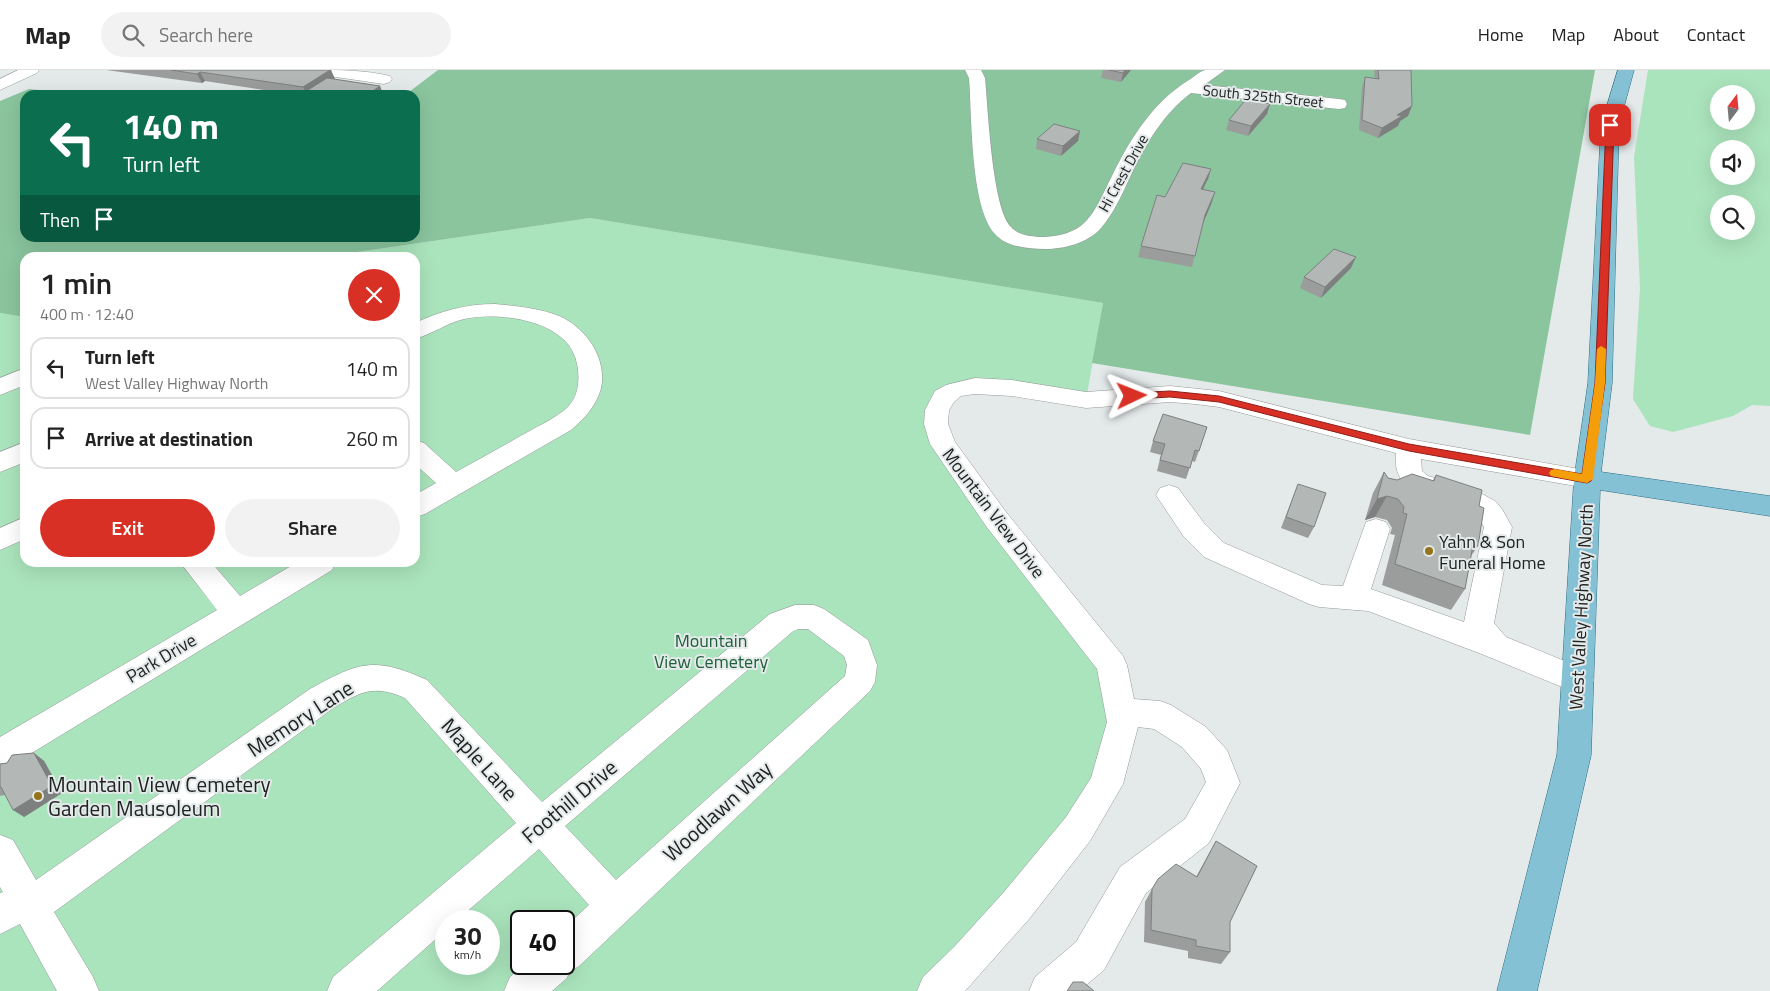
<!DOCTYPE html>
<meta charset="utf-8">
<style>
body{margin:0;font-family:"Titillium Web",sans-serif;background:#f2f2f2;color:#222;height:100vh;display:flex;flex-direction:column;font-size:19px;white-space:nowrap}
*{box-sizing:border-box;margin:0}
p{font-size:16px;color:#767676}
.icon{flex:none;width:28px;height:28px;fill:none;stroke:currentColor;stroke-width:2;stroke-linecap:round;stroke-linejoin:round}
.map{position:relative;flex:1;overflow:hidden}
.details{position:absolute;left:20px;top:182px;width:400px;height:315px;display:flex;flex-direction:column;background:#fff;border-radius:15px;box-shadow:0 5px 20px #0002}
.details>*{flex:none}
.top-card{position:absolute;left:20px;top:20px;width:400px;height:152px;border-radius:15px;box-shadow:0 5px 20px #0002;background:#0b6e4f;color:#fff;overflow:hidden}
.needle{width:32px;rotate:16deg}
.tools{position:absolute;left:1710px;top:15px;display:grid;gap:10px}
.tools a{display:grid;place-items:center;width:45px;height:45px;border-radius:50%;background:#fff;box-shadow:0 5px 20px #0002;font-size:25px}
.speed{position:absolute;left:435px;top:840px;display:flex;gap:10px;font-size:25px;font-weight:700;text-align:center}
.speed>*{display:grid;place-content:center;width:65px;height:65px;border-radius:50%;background:#fff;box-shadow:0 5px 20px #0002;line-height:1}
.speed small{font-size:12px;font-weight:400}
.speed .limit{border:2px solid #111;border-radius:8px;background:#fff;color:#111}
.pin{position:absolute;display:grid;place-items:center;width:42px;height:42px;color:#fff;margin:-21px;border-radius:10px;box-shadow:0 2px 8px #0006}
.me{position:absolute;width:55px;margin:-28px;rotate:88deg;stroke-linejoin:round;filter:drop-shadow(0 0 4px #0008)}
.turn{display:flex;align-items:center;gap:18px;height:105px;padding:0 20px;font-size:22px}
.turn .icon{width:65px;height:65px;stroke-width:2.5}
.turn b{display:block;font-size:35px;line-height:42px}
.then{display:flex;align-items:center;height:48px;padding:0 20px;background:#0003;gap:10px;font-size:19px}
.round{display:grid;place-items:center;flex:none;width:52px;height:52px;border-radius:26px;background:#f2f2f2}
.head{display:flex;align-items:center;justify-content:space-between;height:85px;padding:0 20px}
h1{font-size:30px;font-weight:600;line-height:38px}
.button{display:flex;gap:10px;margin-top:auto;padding:10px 20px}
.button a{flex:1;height:58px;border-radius:30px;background:#d93025;color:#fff;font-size:20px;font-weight:600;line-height:58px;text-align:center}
.button a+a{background:#f2f2f2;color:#222}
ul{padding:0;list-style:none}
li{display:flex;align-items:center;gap:15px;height:62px;margin:0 10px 8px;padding:0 10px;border:2px solid #e0e0e0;border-radius:15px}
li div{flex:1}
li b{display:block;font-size:19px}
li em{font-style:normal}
header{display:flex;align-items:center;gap:30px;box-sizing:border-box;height:70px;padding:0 25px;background:#fff;border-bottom:1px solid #e0e0e0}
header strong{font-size:24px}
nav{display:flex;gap:28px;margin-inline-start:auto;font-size:18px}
.search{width:350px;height:45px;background:#f2f2f2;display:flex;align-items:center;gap:12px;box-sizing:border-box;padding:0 18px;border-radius:28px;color:#767676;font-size:19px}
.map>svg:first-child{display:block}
.green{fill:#aae4bc;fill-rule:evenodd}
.forest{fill:#8ac59e}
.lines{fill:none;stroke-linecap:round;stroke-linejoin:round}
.minor-casing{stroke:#959999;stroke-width:1}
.major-casing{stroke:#2c6e83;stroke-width:1}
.minor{fill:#fff;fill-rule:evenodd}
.major{fill:#84c1d4;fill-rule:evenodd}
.wall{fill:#9a9d9c}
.shaded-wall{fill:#7d807f}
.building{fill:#b3b7b5;stroke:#7d807f}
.route{fill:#d93025;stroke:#8d1f18}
.slow{fill:#f59e0b}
.poi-dot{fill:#94731b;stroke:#e4e9e9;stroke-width:2}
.labels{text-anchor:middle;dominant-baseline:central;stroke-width:4;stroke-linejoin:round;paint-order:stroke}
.far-street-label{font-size:15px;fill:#212323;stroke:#e4e9e9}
.street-label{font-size:18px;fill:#212323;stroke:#e4e9e9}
.poi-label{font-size:18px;fill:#212323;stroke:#e4e9e9;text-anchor:start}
.park-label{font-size:18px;fill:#1e603a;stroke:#e4e9e9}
.near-street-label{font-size:21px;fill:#212323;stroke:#e4e9e9}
.near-poi-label{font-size:21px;fill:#212323;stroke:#e4e9e9;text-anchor:start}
</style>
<header>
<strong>Map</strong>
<div class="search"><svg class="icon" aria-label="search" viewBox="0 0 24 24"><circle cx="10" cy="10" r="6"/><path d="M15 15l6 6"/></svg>Search here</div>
<nav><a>Home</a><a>Map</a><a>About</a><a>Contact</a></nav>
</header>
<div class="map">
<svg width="1770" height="921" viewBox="0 0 1770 921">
<rect width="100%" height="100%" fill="#e4e9e9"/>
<!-- green -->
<g class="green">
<path d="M1648,0H1770V336L1752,335L1733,346L1673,362L1650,356L1633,329L1640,218L1634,87ZM1719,24H1746V51H1719ZM1719,79H1746V106H1719ZM1719,134H1746V161H1719Z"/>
<path d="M590,148L1103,233L1086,330L954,320L936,354L1112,595L1106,714L937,921H0V243L25,247V492H415V188L323,187ZM446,851H489V894H446ZM521,851H564V894H521Z"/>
</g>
<!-- forest -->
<polygon class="forest" points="438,0 1595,0 1530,365 1092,293 1103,233 590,148 323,187 25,188 25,247 0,243 0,31 29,19 85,25 25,25 25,168 415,168 415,25 405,25"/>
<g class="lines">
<defs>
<g id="minor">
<polygon points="18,0 39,0 37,3 0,20 0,9"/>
<path d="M314,0C340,0 365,0 390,6L392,9L390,12L384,14L322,5L316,3Z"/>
<path d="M965,0H981L985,8C988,38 992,138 1011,157C1018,165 1029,166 1039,167C1054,167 1069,165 1082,155C1096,143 1103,123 1112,106C1130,69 1153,32 1189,10C1194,7 1200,1 1206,0C1211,0 1219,0 1225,0L1204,15L1339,29L1345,30L1347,34L1345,38L1339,39L1191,23C1163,44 1145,75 1131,105C1122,124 1114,143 1101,158C1088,173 1064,179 1045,179C1029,179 1006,177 995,164C970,137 972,45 969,8Z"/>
<path d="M495,234C516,236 539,238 559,246C590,259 614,299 596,331C589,344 581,351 571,360L425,444L415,447V425L436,413L415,394V370L424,373L456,402C480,389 503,376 526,363C540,355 556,348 568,337C579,326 580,308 577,294C570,250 499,241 464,249C447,253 432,264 415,269V253C441,241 465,234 495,234Z"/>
<polygon points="25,298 25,315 0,325 0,308"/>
<path d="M975,308L1012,310L1086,322L1170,316L1219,321L1409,369L1596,402L1600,409L1596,416L1587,418L1421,389L1422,401L1428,406L1475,420L1495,431L1502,439L1512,457L1494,553L1506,567L1589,601L1594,610L1589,619L1578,623L1567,619L1484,585L1368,541L1319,537L1309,534L1204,487L1184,467L1156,425L1160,418L1169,415L1178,418L1204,453L1224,473L1322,515L1343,516L1366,452L1376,449L1386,452L1390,459L1371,519L1464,552L1484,457C1465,415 1390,441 1396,383L1219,337L1195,334L1170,332L1086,338L1012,326L975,324L961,326L954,332L949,340L948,354L955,372L1006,442L1123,586L1127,595L1134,629L1160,631L1171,635L1206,657L1227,680L1240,713L1209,773L1146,823L1104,900L1079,921H1029L1035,907L1076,872L1120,797L1185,749L1206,712L1201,699L1182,677L1154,659L1138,657L1123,714L1090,771L1030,848L965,921H917L923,907L954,877L1004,822L1066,747L1091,708L1107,652L1097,599L986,456L930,374L924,354L925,340L935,321L946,315Z"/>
<polygon points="25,372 25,392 0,402 0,382"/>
<polygon points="25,447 25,469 0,480 0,458"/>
<polygon points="180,492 211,492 240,526 298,492 336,492 332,500 12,695 0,699 0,667 217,540"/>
<path d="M795,535H814L824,539L868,570L877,595L875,612L870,621L578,897L570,900L567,908L552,921H504L510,907L525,894H564V858L589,835L539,779L456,851H446V860L377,921H327L333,907L516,753L405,628C373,614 360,622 332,639L54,842L93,907L99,921H57L20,854L0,864V823L3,822L0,817V765L13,770L36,810L310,619C359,592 374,586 427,610L542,732L770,544ZM798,559H808L844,586L847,595L845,606L616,810L565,756L792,562Z"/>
</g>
<polygon id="major" points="1618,0 1634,0 1619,55 1612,313 1601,402 1770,426 1770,446 1600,420 1591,685 1537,921 1497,921 1557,685 1574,409 1588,313 1601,55"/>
</defs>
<!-- minor casing -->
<use href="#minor" class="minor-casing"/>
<!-- major casing -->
<use href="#major" class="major-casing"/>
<!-- minor -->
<use href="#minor" class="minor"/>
<!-- major -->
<use href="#major" class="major"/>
</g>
<!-- wall -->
<g class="wall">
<polygon points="106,0 331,0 334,9 380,16 383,25 298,25 205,11 202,13"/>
<polygon points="1103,0 1131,0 1121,12 1101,8"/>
<polygon points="1374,0 1411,0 1412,36 1408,46 1400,51 1398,56 1378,68 1359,60 1362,17 1365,7 1375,9"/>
<polygon points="1270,34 1267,44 1248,66 1226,60 1229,50"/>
<polygon points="1080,61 1078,71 1061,86 1036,79 1037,69"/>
<polygon points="1211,99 1208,109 1203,119 1212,132 1202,155 1192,197 1138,187 1141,176"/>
<polygon points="1351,198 1321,228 1300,218 1304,207"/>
<polygon points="1207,357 1195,392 1192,391 1186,409 1157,401 1161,385 1150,382 1153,371"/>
<polygon points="1384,402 1388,408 1397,410 1433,410 1436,405 1479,436 1478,476 1471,486 1465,519 1451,540 1382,515 1395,465 1390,464 1392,458 1387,450 1375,447 1365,450 1373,423"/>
<polygon points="1298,414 1314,457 1308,468 1281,458"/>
<polygon points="34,683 44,691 62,723 24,747 5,725 0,726 0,694 7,693"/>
<polygon points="1216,771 1230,852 1230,882 1221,894 1188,888 1188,881 1144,872 1145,832 1152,819 1196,807"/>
</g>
<!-- shaded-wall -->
<g class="shaded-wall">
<polygon points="330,0 331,0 335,9 310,25 307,25 303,17"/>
<polygon points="1125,0 1131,0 1121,12 1123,3"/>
<polygon points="200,2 205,11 202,13 197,4"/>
<polygon points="380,16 383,25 367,25"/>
<polygon points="1270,34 1267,44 1248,66 1251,56"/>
<polygon points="1412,36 1408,46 1400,51 1398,56 1378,68 1382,58 1397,45"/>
<polygon points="1080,61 1078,71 1061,86 1063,76"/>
<polygon points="1211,99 1208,109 1198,129 1201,119"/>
<polygon points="1215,122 1212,132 1202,156 1205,145"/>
<polygon points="1356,187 1351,198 1321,228 1325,217"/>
<polygon points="1387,426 1375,447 1365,450 1377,429"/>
<polygon points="34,683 44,691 62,723 24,747 13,740"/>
</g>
<!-- building -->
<g class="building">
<polygon points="171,0 330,0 303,17 200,2 197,4"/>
<polygon points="1109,0 1125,0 1123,3"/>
<polygon points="1378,0 1411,0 1412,36 1397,45 1402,46 1382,58 1362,50 1365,7 1379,9"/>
<polygon points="327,8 380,16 367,25 300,25"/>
<polygon points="1247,28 1270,34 1251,56 1229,50"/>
<polygon points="1054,54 1080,61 1063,76 1037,69"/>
<polygon points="1183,93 1211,99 1201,119 1215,122 1205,145 1195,186 1141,176 1157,125 1165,127"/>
<polygon points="1334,179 1356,187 1325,217 1304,207"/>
<polygon points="1163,344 1207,357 1199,381 1195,380 1190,398 1160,390 1165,374 1153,371"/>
<polygon points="1384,402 1388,408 1397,410 1412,404 1434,411 1436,405 1482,420 1479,436 1484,438 1478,476 1473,475 1465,519 1395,494 1407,444 1403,443 1404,437 1398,429 1387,426 1377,429"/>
<polygon points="1298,414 1326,423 1314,457 1286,447"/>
<polygon points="34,683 52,716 13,740 1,717 0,717 0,694 7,693 12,685"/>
<polygon points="1216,771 1257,796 1230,852 1230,882 1196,876 1196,870 1151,860 1152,819 1158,809 1176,794 1197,807"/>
<polygon points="1073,912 1083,912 1094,921 1067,921"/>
</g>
<!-- route -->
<polygon class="route" points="1610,53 1614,55 1605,313 1591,411 1587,413 1409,381 1219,332 1170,327 1132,329 1127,326 1132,323 1170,321 1219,326 1409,374 1582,404 1595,313 1606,55"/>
<!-- slow -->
<polygon class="slow" points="1601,276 1606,279 1605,313 1593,409 1587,413 1551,406 1549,403 1551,400 1555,399 1582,404 1595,313 1597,279"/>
<!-- markers -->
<g class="poi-dot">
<circle cx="1429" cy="481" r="5"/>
<circle cx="38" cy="726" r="5"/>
</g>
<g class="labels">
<!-- far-street labels -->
<g class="far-street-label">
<text transform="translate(1263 26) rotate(6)">South 325th Street</text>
<text transform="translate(1123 103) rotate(-61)">Hi Crest Drive</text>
</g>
<!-- street labels -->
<g class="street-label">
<text transform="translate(994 443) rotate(53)">Mountain View Drive</text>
<text transform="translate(1581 537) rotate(-87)">West Valley Highway North</text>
<text transform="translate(161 588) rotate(-31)">Park Drive</text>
</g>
<!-- poi labels -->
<g class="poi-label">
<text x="1439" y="471">Yahn &amp; Son<tspan x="1439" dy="21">Funeral Home</tspan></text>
</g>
<!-- park labels -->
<g class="park-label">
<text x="711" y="570">Mountain<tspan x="711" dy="21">View Cemetery</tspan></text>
</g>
<!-- near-street labels -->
<g class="near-street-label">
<text transform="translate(300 648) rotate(-33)">Memory Lane</text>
<text transform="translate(480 689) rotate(48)">Maple Lane</text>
<text transform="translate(569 731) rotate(-40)">Foothill Drive</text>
<text transform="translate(717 741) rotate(-42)">Woodlawn Way</text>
</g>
<!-- near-poi labels -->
<g class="near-poi-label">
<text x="48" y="714">Mountain View Cemetery<tspan x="48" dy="24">Garden Mausoleum</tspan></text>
</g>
</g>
</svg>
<div class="tools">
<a><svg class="needle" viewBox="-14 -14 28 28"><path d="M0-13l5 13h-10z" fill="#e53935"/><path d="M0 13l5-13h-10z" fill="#767676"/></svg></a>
<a><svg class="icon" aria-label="sound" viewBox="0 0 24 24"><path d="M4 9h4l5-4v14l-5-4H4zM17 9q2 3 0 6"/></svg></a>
<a><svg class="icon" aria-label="search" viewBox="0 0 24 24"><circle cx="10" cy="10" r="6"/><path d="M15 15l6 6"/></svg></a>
</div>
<div class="speed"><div>30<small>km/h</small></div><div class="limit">40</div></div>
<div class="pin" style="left:1610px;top:55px;background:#d93025"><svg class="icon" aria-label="arrive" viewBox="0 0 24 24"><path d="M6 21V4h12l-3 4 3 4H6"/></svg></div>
<svg class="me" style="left:1132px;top:326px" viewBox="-20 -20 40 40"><path d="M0-17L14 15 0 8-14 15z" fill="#d93025" stroke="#fff" stroke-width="4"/></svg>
<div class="top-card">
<div class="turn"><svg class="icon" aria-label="left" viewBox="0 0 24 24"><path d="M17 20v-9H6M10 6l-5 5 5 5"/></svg><div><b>140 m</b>Turn left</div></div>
<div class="then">Then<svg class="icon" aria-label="arrive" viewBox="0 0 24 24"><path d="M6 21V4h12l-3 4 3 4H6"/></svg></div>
</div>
<section class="details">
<div class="head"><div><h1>1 min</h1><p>400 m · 12:40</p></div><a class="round" style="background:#d93025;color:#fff"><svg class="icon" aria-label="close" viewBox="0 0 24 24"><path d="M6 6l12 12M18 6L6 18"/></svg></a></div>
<ul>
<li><svg class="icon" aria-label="left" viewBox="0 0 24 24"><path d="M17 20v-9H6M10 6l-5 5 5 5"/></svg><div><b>Turn left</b><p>West Valley Highway North</p></div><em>140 m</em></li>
<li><svg class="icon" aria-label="arrive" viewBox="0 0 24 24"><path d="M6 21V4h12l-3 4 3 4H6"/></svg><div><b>Arrive at destination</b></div><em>260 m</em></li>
</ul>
<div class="button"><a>Exit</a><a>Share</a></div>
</section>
</div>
